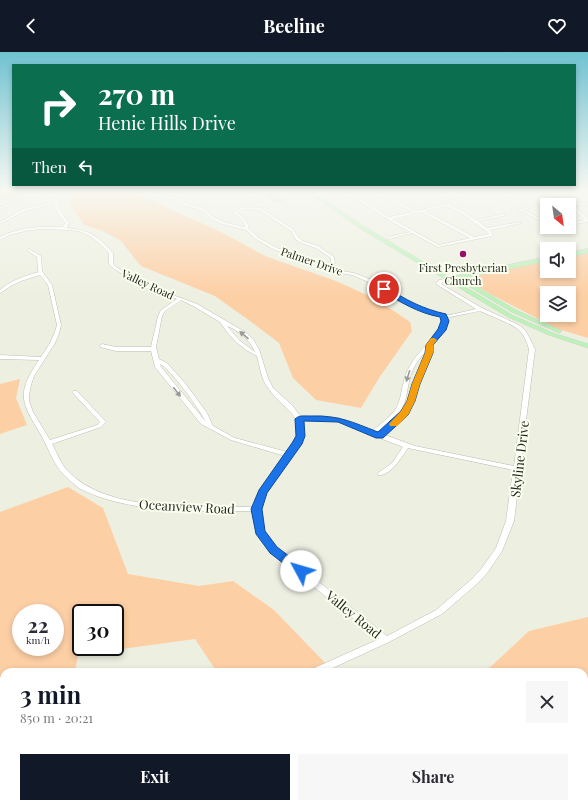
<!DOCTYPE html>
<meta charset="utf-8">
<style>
body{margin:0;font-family:"Playfair Display",serif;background:#f7f7f7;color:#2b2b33;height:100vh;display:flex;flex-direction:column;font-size:15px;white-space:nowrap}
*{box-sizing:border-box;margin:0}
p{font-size:13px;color:#7c7c81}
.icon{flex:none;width:22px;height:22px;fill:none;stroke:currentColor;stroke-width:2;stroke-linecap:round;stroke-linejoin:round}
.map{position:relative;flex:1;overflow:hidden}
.side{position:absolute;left:0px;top:616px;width:588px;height:140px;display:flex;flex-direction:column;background:#fff;border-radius:12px 12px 0 0;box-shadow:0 2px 6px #0003}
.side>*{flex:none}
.guide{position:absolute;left:12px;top:12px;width:564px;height:122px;border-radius:0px;box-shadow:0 2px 6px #0003;background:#0b6e4f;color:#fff;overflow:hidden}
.needle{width:26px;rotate:151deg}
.buttons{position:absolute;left:540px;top:146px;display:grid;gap:8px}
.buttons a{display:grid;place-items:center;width:36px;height:36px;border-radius:0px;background:#fff;box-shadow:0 2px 6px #0003;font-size:20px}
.speed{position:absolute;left:12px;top:552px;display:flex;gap:8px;font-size:20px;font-weight:700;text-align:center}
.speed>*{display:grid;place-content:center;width:52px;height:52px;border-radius:50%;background:#fff;box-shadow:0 2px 6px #0003;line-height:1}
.speed small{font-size:10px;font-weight:400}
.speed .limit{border:2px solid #111;border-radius:6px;background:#fff;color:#111}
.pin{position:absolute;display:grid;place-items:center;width:34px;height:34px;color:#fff;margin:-17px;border:2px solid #fff;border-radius:50%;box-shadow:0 1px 4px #0007}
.me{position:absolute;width:44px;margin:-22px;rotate:309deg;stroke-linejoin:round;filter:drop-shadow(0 0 3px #0008)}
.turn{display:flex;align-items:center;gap:14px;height:84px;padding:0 20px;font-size:18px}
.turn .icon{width:52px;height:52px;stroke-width:2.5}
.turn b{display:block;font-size:28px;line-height:34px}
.then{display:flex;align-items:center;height:38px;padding:0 20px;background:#0003;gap:8px;font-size:15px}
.round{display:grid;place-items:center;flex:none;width:42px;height:42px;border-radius:0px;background:#f7f7f7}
.summary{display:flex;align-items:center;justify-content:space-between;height:68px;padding:0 20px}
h1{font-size:24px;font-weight:700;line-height:30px;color:#111827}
.button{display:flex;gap:8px;margin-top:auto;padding:8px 20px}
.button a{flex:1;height:46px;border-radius:0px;background:#111827;color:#fff;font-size:16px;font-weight:700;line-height:46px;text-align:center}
.button a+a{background:#f7f7f7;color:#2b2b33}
header{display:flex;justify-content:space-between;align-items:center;height:52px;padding:0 20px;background:#111827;color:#fff;font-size:18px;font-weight:700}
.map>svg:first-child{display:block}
.green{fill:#fdcfa5;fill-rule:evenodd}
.building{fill:#dbd6c8}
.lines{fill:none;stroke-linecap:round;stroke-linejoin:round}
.minor-casing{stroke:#bbbeb0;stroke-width:1}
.major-casing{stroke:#d2d2d1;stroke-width:1}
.minor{fill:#fff;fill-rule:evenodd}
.major{fill:#bcf2b7;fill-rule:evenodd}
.oneway{fill:#9a9a98}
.route{fill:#1a73e8;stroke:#114b97}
.slow{fill:#f59e0b}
.poi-dot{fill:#951169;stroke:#fafeef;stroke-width:1.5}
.labels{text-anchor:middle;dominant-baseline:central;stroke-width:4;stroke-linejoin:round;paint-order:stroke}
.far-street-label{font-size:11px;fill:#1e1f1a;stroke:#fafeef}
.far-poi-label{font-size:11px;fill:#1e1f1a;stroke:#fafeef}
.street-label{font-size:13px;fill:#1e1f1a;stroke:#fafeef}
</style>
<header><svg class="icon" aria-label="back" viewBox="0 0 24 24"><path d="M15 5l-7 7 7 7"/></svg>Beeline<svg class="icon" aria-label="heart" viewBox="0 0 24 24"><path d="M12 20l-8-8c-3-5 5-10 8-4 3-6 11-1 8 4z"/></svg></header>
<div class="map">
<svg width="588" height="756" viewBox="0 0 588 756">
<rect width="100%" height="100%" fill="#edf0e1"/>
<!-- green -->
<g class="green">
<polygon points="0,138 35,138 0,149"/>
<polygon points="76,138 131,138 144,145 223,181 265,204 336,229 378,248 410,270 412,279 379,326 361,356 316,348 293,326 279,291 250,269 215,244 141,214 120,188 100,178 84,173 70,152"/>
<path d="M588,201V286L558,277L492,243L465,227L467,226L547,209V219H569V205ZM547,241H569V263H547Z"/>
<polygon points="20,327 16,346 27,373 0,382 0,332"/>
<path d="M68,435L103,456L128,522L199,534L233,529L274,558L332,618L321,620H217L195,587L78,603L75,620H4V656H0V460ZM21,561H55V595H21ZM81,561H115V595H81Z"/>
<polygon points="588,565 588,756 541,756 538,752 584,752 584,620 485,620 529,579"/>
</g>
<!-- building -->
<polygon class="building" points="275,141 285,149 276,151 266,143"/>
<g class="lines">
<defs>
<g id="minor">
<polygon points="50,138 54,138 0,157 0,155"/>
<path d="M56,138H59L62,140C54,154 61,159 69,171L67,176C90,178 98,184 113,201V212L116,215L154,236L197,252L245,280L253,287L259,297L268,326L273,336L292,353L301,365L323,364L339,366L372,379C380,372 389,366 395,358C401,349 401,339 404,329C405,322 409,315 413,309C422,294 444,283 441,264L428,262L400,250L373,232L352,223L334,220L275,198L257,188L246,178L222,172L210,166L203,159L186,154L179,149L158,144L146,139V138H149L160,142L181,147L188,152L205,157L212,164L224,170L244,175L245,174L242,168L234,161V159L244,155L261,156L293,177L299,186L303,189L318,194L334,205L335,211L329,215L336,218L354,221L377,230L404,248L431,260L450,263L476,257L436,232L439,228L451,226V228L443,230L441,232L482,256L519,273L525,278L529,285L535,297L520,416L521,417L520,419L514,469L502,499L488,520L478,531L442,562L389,590L324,620H311L312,617L379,587L270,500L256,480L253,459C206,459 159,461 113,449C102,446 90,442 79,436C74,432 68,427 63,422C53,411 48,395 41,383C21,350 16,342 39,308L0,307V303L41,305L50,291L54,282L57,273L48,233L40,223L21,229L11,234L0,241V238C11,228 25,224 39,220L38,219L37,205L28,199V197H29L41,204L42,219L52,233L61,273L59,282L55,291L34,324L31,333L29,343V349L33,360L50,388L97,373L100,370L73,341L72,340L73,339H77L106,370L101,375L52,392C57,400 60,411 67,418C106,462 200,454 253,455L259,441L285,404L231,388L201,372L155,315L151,299H116L100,295L99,294L102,292L116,295H151L158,264L161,258L177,247L151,238L114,217L109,212V201L99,191L90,184L79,179L68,178L43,177L30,178L9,183L0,188V185C19,175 42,174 63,175L65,171L57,160L54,152L25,159L0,172V170L23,157L54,150L58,140ZM244,157L259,158L291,179L296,188L301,191L316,196L331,206V210L325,214L277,196L259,186L248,176L249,174L244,166L237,160ZM181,248L193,254L220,270L227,280L236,290L246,298L257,304C260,315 261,327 268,336C286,362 313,364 287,400L235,386L213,374L207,361L185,331L167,311L159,307L156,295L162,264L165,259ZM480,259C490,264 514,272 521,280C525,285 527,291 529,297L514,414L415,394L385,383L408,361L414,349L419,332L432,301V292L440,284L446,274V269L445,265H450ZM227,274C238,278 250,288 255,300L239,288ZM427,298L426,301L413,332L408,349L403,360L379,381L377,380C387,373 398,365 403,354C407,346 407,338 409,330C411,317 419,307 427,298ZM160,312C171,317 200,358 206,370L161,315ZM323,368L338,370L403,395L392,411L378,421L377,422L378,423C390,425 402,405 408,396L513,418L506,469L496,496L482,516L472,527L436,558L387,584L276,496L264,480L259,457L265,441L300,391C303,383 305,377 302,369Z"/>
<path d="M343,138H346L389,165L413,160L372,139V138H375L416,159L454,150L436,146L421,139V138H424L438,144L457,149L473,138H476V139L457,152L450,153L466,161L476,168L504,162V164L478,169L487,176L520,170L522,171L490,178L493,183L492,184L438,195L412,181L389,187H388V185L410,180L392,170L343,139ZM446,154L464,163L487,180L489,182L474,185L425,159ZM421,160L470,186L439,193L392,167Z"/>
<path d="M500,138L557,146L570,151H588V153H574L588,167V170L569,173V171L585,168C577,160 569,150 556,148L523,158L547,169V171H546L518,158L552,147L515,141L505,150L503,149L511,141L500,139Z"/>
<polygon points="569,162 572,162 573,163 569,164"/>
<polygon points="4,736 4,746 0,747 0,737"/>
</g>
<g id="major">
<polygon points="305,138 309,138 365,175 512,263 553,281 588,292 588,296 549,283 508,265 361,177"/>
<polygon points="588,197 588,201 569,205 569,201"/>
<polygon points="547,205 547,209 456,228 453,226 456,224"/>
<polygon points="463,227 516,258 562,279 559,281 557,280 512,260 461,230 460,229"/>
</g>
</defs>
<!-- minor casing -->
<use href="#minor" class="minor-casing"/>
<!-- major casing -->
<use href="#major" class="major-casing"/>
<!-- minor -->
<use href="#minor" class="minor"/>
<!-- major -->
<use href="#major" class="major"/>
</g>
<!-- one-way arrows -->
<defs><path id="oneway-solid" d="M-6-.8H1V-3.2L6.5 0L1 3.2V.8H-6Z"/></defs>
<g class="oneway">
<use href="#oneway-solid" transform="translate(244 283) rotate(-139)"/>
<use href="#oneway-solid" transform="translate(408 324) rotate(108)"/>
<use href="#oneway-solid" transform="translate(177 340) rotate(52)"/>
</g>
<!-- sky -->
<linearGradient id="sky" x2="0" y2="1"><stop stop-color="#70c2d1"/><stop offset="0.57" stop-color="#f7f8f2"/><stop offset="1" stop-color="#f7f8f2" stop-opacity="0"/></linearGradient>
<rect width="588" height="243" fill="url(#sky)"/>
<!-- route -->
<path class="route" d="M381,235H386C406,248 423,257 446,262L449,269L446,278L433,293V301L420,332L415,349L408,363L383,386H376L338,370L304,369L305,384L302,392L267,441L262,457L265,479L277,495L305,516L307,519L305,522L301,523L297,522L270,501L256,482L251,457L259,438L292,391L296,384L295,367C299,363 304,364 309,364C339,363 352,370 378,380L401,359L407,349L412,332L425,301L426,293L438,277L441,269L440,265C418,261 400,250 381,238Z"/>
<!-- slow -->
<polygon class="slow" points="431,286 434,286 437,288 433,293 433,301 420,332 415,349 408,363 397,374 390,374 389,372 401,359 407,349 412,332 425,301 426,293"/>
<!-- markers -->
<circle class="poi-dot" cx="463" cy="202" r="4"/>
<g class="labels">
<!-- far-street labels -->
<g class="far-street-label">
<text transform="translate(312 209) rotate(19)">Palmer Drive</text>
<text transform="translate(148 232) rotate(25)">Valley Road</text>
</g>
<!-- far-poi labels -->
<g class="far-poi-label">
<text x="463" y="215">First Presbyterian<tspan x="463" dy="13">Church</tspan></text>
</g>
<!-- street labels -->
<g class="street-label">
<text transform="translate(519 407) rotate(-83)">Skyline Drive</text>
<text transform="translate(187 454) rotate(3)">Oceanview Road</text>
<text transform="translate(354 562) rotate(39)">Valley Road</text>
</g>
</g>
</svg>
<div class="buttons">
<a><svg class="needle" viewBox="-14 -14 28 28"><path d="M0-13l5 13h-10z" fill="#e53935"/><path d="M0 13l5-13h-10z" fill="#7c7c81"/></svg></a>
<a><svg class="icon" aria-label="sound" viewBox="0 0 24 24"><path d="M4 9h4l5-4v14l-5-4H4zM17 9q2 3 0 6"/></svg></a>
<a><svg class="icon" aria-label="layers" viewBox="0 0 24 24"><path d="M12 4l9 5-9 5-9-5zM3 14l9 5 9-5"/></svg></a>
</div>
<div class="speed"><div>22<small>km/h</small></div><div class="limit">30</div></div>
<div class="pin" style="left:384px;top:237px;background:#d93025"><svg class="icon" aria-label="arrive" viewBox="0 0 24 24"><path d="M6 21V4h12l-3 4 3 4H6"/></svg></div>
<svg class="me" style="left:301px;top:519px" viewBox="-20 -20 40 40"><circle r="19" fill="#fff"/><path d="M0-13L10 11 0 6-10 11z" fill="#1a73e8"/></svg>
<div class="guide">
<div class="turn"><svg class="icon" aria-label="right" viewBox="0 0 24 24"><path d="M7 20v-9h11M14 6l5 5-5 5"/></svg><div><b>270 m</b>Henie Hills Drive</div></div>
<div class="then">Then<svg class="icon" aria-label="left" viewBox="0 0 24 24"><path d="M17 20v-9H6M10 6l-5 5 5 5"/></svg></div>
</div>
<section class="side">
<div class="summary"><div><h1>3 min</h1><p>850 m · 20:21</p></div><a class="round"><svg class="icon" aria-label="close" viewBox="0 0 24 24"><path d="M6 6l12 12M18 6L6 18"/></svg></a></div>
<div class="button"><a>Exit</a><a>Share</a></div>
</section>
</div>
